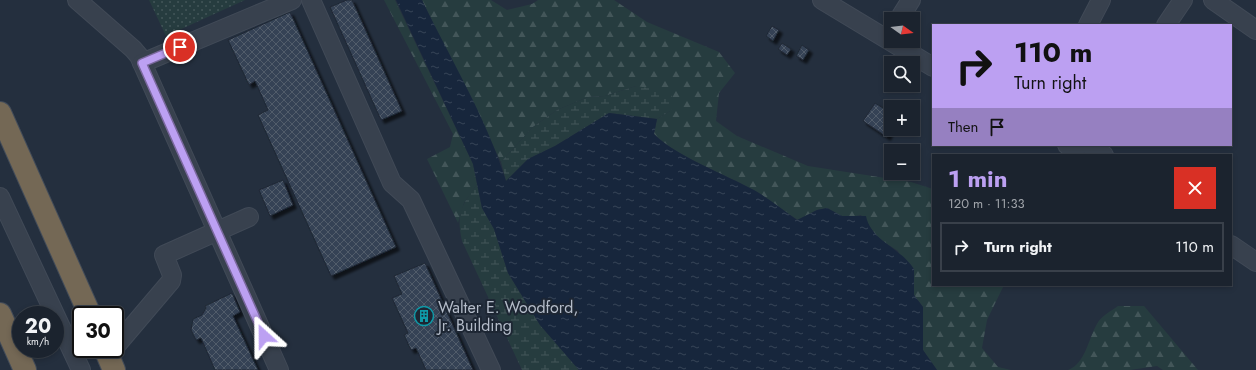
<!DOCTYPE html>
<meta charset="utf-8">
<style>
body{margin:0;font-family:Jost,sans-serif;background:#282f3a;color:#f1f3f6;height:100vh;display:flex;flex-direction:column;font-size:15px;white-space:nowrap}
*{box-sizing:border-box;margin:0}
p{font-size:13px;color:#a0a4aa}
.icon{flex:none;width:22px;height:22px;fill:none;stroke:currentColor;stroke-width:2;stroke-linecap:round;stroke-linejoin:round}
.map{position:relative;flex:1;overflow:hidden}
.details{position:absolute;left:932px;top:154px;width:300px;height:132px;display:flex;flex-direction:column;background:#1b232e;border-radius:0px;box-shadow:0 2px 6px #0003,0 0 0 1px #39404a}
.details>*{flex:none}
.guide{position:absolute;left:932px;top:24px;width:300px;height:122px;border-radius:0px;box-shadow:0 2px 6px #0003,0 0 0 1px #39404a;background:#bca0f2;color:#111;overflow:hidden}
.needle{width:26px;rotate:104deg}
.tools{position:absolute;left:884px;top:12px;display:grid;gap:8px}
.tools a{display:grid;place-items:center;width:36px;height:36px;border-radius:0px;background:#1b232e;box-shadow:0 2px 6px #0003,0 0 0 1px #39404a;font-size:20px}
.speed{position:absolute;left:12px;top:306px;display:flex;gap:8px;font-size:20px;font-weight:700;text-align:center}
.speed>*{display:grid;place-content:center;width:52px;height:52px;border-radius:50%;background:#1b232e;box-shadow:0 2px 6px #0003,0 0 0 1px #39404a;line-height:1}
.speed small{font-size:10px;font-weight:400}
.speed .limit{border:2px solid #111;border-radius:6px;background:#fff;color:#111}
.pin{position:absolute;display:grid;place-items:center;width:34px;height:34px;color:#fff;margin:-17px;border:2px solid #fff;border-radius:50%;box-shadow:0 1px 4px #0007}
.me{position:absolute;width:44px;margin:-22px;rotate:336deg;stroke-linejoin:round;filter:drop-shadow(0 0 3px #0008)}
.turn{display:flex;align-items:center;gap:14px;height:84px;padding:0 16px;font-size:18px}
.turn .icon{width:52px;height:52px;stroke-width:2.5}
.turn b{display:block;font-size:28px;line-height:34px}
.then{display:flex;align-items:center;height:38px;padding:0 16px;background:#0003;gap:8px;font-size:15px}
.round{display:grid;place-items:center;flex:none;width:42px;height:42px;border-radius:0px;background:#282f3a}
.overview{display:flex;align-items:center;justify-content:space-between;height:68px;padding:0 16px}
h1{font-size:24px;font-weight:700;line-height:30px;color:#bca0f2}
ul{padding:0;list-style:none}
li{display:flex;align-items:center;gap:12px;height:50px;margin:0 8px 6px;padding:0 8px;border:2px solid #39404a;border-radius:0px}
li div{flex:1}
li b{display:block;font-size:15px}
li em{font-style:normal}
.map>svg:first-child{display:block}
.green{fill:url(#green-dots)}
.forest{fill:url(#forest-firs)}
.wetland{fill:url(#wetland-marsh)}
.water{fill:url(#water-ripples)}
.building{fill:url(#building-cross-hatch);stroke:#1f2835;filter:url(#shadow)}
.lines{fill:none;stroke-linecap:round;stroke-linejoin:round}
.minor-casing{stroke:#414a57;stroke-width:20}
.highway-casing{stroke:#434c59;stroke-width:24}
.minor{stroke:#38414e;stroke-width:18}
.highway{stroke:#746855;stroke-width:22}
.route-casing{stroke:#7a689d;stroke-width:10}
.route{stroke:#bca0f2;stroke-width:7}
.labels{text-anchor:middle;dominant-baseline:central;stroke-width:4;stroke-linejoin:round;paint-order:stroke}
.poi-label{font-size:16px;fill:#b4bcc9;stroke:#1d2633;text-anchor:start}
</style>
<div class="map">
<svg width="1256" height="370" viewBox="0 0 1256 370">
<defs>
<pattern id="green-dots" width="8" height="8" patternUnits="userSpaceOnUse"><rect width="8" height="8" fill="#263c3f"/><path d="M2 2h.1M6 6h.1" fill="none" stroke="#435659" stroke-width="1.8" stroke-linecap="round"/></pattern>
<pattern id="forest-firs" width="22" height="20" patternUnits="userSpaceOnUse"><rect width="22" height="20" fill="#263c3f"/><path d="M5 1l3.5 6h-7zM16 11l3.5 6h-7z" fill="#435659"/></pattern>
<pattern id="wetland-marsh" width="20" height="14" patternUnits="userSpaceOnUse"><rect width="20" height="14" fill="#263c3f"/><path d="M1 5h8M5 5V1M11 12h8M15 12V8" fill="none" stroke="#435659"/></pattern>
<pattern id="water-ripples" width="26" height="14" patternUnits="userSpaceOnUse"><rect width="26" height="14" fill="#17263c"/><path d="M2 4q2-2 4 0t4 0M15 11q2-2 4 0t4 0" fill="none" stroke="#364457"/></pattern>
<pattern id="building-cross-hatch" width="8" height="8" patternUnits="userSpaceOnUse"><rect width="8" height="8" fill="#364354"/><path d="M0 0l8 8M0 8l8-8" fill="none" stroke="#515c6b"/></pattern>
<filter id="shadow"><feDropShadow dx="3.5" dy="3.5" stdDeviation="1" flood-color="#0009"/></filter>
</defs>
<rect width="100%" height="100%" fill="#242f3e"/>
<!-- green -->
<polygon class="green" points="149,0 245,0 166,36"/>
<!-- forest -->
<g class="forest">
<polygon points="384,0 395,0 473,164 477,184 464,203 458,223 427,159 450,147 453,134"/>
<path d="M422,0H491L507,10L532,4L538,0H614L647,22L719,52L735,73L719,93L716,121L737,136L808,166L911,182L933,189V285H1004L987,320L982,348L998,367L1011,370H937L923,350V307L914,295V288L898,251L878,238L861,215L851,217L842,216L827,208L817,210L798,220C783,211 769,199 755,191C724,173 678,158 654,134L657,119L670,111L636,86L605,96L588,97L557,110L533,127L501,162Z"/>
<path d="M1118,306H1144L1198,370H1163L1157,366L1130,370H1068C1086,363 1088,339 1097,324C1100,317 1111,311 1118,306Z"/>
</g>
<!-- wetland -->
<g class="wetland">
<polygon points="636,86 668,91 676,102 670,111 657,119 609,113 555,146 528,159 506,181 501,162 533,127 557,110 588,97 605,96"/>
<path d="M477,184L482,208L494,229L508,273L540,325L579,370H522L462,241C456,214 461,206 477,184Z"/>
</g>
<!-- water -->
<path class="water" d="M396,0H422C450,58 487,119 506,181L528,159L555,146L609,113L657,119L654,134C674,155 726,175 754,190C769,199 783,210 797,220L817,210L827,208L842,216H866C871,241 900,247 914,269V295L923,307V350L937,370H579L540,325L508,273L494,229L482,208L473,164Z"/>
<!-- building -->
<g class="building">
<polygon points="347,0 352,0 402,111 381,120 330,7"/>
<polygon points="290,12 396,247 331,276 258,115 268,110 255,81 249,85 228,40"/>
<polygon points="772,26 779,30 773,41 766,36"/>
<polygon points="782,43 791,49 787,55 778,49"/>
<polygon points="802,45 809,50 803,60 796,56"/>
<polygon points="875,103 891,113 891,129 887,137 863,121"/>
<polygon points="283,180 293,205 270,216 259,190"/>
<polygon points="425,263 473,370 426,370 416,348 411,350 404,335 408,333 392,298 402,294 394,276"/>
<polygon points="232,293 240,312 233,316 258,370 215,370 201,338 196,340 191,330 193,319 202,315 206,308 205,306"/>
</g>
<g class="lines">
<defs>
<g id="minor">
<polyline points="77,0 133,49 139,56 279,370"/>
<polyline points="311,0 392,183 411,200 491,370"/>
<polyline points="822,0 933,67"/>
<polyline points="1213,0 1256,30"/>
<polyline points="899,19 911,0"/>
<polyline points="1088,25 1101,0"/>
<polyline points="1166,25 1183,0"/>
<polyline points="142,63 292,0"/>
<polyline points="1067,145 1080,147 1084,145"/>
<polyline points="1089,145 1104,155"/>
<polyline points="0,197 81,370"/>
<polyline points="1231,245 1256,262"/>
<polyline points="115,347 171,281 172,275 164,255 249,217"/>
</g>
<g id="highway">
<polyline points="0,113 90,315"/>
<polyline points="0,314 25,370"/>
<polyline points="105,349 114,370"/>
</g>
</defs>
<!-- minor casing -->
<use href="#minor" class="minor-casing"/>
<!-- highway casing -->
<use href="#highway" class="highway-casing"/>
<!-- minor -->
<use href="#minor" class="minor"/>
<!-- highway -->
<use href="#highway" class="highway"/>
</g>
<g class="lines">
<defs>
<polyline id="route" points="180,47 142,63 264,336"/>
</defs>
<!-- route casing -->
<use href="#route" class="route-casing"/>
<!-- route -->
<use href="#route" class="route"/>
</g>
<!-- icons -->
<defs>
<symbol id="building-ring" viewBox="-11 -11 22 22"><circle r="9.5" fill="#1d2633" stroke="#0f9aa8" stroke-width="1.5"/><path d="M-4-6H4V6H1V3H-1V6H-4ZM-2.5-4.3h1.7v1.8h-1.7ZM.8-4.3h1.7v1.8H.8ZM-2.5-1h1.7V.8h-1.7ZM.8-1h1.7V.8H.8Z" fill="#0f9aa8"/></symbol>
</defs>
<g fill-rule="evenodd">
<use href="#building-ring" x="413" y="305" width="22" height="22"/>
</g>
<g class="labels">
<!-- poi labels -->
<g class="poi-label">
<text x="438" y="307">Walter E. Woodford,<tspan x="438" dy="18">Jr. Building</tspan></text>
</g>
</g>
</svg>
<div class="tools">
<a><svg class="needle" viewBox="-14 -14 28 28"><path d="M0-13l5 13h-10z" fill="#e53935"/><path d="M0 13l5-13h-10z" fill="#a0a4aa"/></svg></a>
<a><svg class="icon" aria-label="search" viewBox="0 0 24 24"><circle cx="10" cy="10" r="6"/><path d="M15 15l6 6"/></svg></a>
<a>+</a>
<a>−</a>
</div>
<div class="speed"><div>20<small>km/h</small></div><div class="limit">30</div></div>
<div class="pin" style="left:180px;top:47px;background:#d93025"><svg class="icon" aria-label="arrive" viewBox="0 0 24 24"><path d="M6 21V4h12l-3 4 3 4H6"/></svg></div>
<svg class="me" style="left:264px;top:336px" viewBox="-20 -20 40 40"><path d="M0-17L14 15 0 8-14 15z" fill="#bca0f2" stroke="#fff" stroke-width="4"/></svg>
<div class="guide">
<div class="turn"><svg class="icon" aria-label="right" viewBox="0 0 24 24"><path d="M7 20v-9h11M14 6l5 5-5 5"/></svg><div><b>110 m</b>Turn right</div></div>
<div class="then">Then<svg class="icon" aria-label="arrive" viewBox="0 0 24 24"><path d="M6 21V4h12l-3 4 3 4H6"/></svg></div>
</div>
<section class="details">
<div class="overview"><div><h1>1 min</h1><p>120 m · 11:33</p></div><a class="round" style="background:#d93025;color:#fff"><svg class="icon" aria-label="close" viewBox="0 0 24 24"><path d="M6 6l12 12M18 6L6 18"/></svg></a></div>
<ul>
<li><svg class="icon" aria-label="right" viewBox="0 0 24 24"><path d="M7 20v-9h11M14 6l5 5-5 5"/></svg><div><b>Turn right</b></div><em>110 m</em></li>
</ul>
</section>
</div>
